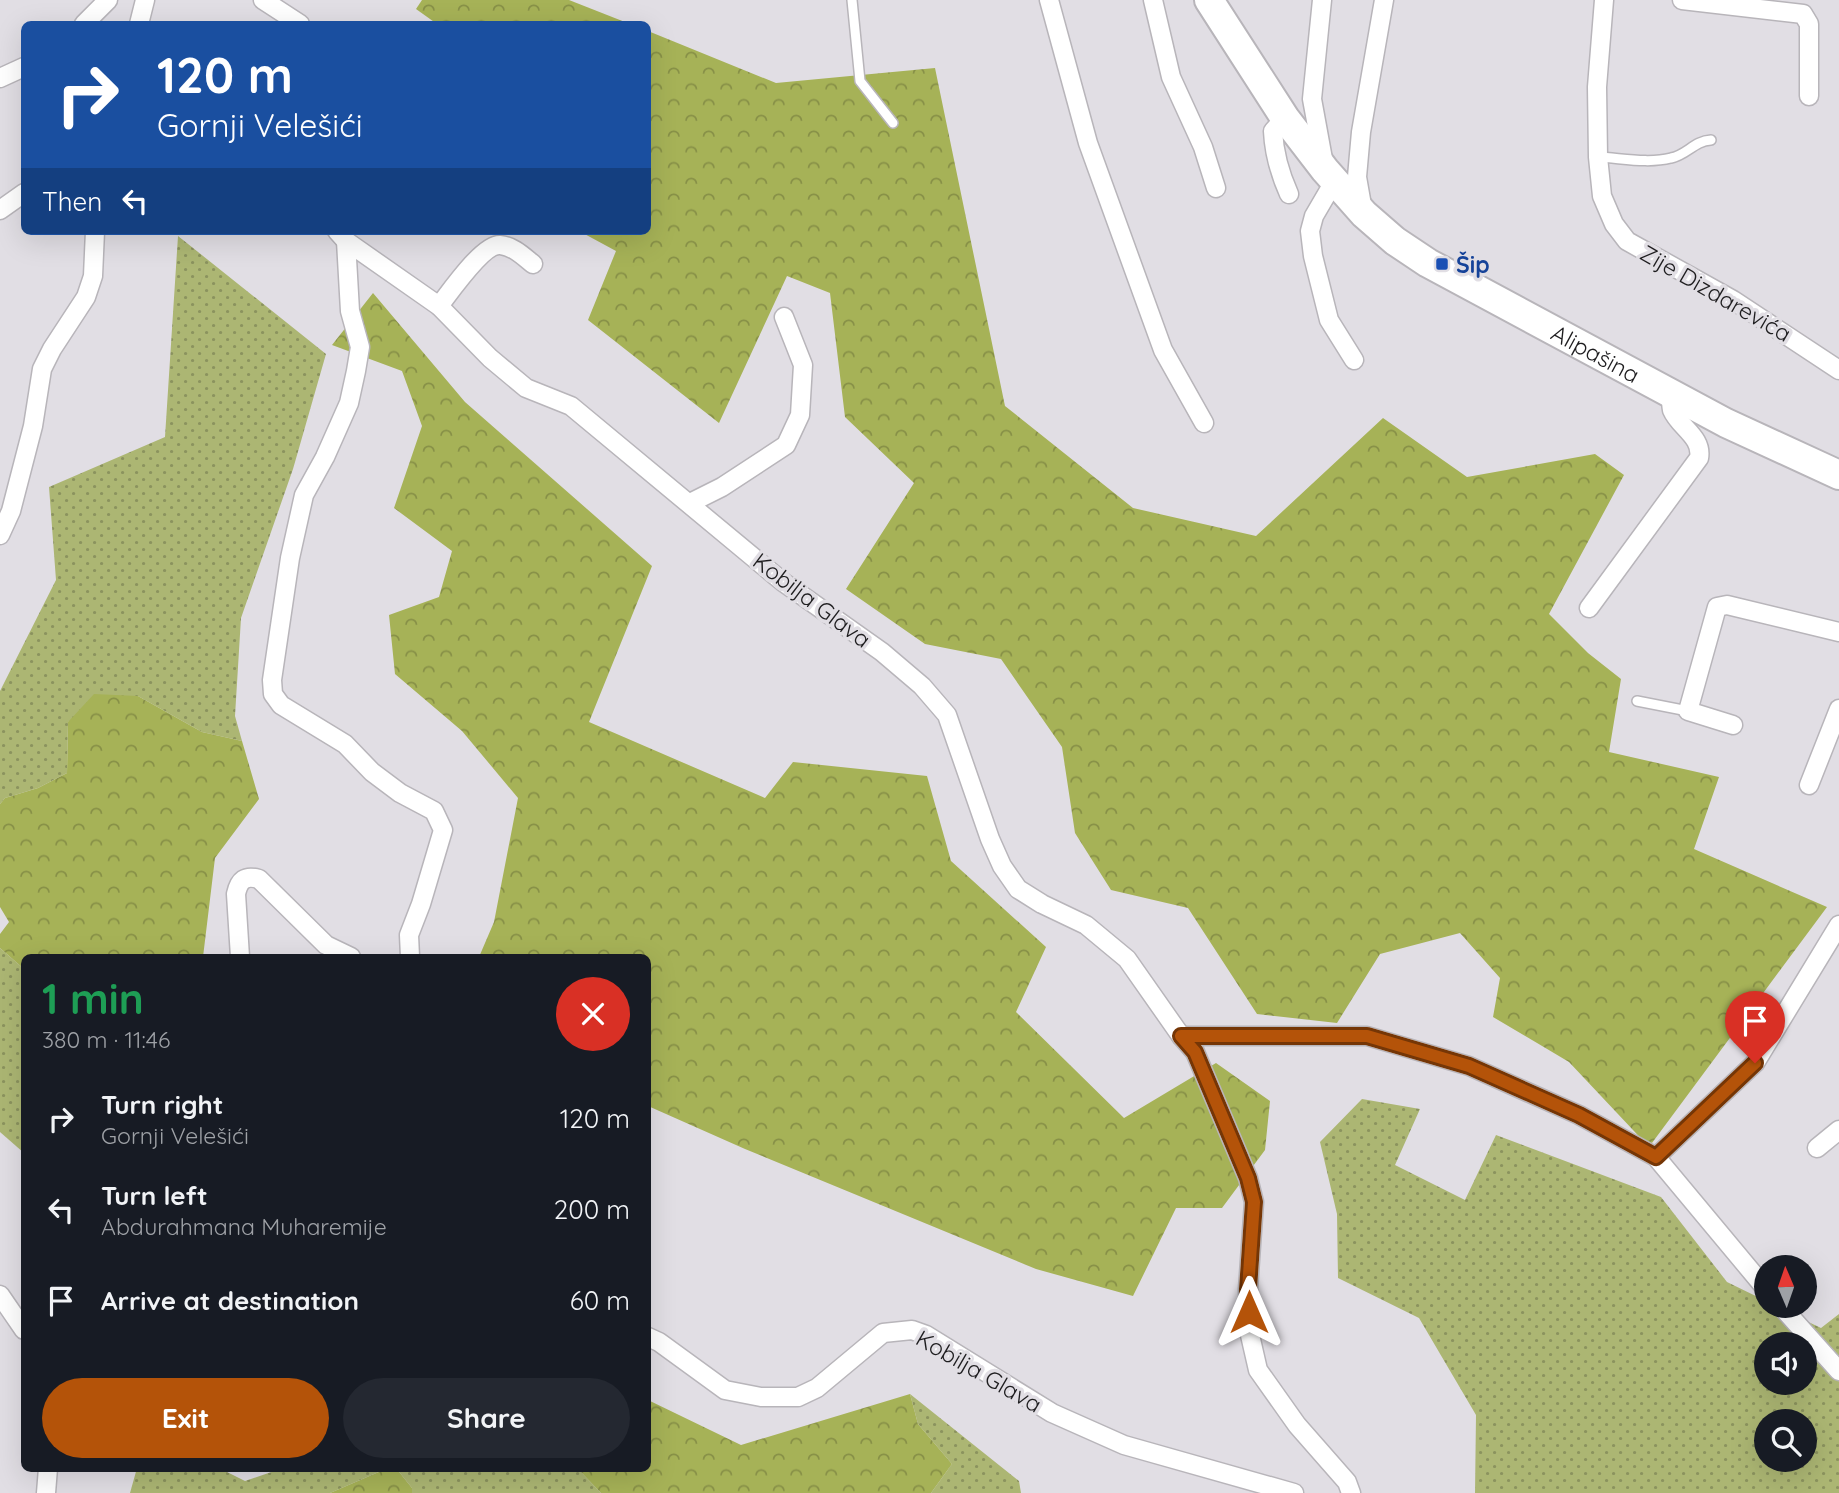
<!DOCTYPE html>
<meta charset="utf-8">
<style>
body{margin:0;font-family:Quicksand,sans-serif;background:#242831;color:#f1f3f6;height:100vh;display:flex;flex-direction:column;font-size:26px;white-space:nowrap}
*{box-sizing:border-box;margin:0}
p{font-size:23px;color:#9ea1a6}
.icon{flex:none;width:38px;height:38px;fill:none;stroke:currentColor;stroke-width:2;stroke-linecap:round;stroke-linejoin:round}
.map{position:relative;flex:1;overflow:hidden}
.sheet{position:absolute;left:21px;top:954px;width:630px;height:518px;display:flex;flex-direction:column;background:#171b24;border-radius:10px;box-shadow:0 7px 28px #0002}
.sheet>*{flex:none}
.top-card{position:absolute;left:21px;top:21px;width:630px;height:214px;border-radius:10px;box-shadow:0 7px 28px #0002;background:#1a4fa0;color:#fff;overflow:hidden}
.needle{width:46px;rotate:358deg}
.fabs{position:absolute;left:1754px;top:1255px;display:grid;gap:14px}
.fabs a{display:grid;place-items:center;width:63px;height:63px;border-radius:50%;background:#171b24;box-shadow:0 7px 28px #0002;font-size:35px}
.pin{position:absolute;display:grid;place-items:center;width:60px;height:60px;color:#fff;margin:-72px -30px;border-radius:50% 50% 50% 0;rotate:-45deg;box-shadow:0 0 7px #0007}
.pin .icon{rotate:45deg}
.me{position:absolute;width:77px;margin:-38px;rotate:0deg;stroke-linejoin:round;filter:drop-shadow(0 0 5px #0008)}
.turn{display:flex;align-items:center;gap:24px;height:147px;padding:0 21px;font-size:32px}
.turn .icon{width:91px;height:91px;stroke-width:2.5}
.turn b{display:block;font-size:49px;line-height:60px}
.then{display:flex;align-items:center;height:66px;padding:0 21px;background:#0003;gap:14px;font-size:26px}
.round{display:grid;place-items:center;flex:none;width:74px;height:74px;border-radius:37px;background:#242831}
.summary{display:flex;align-items:center;justify-content:space-between;height:119px;padding:0 21px}
h1{font-size:42px;font-weight:800;line-height:52px;color:#1e9e55}
.primary-button{display:flex;gap:14px;margin-top:auto;padding:14px 21px}
.primary-button a{flex:1;height:80px;border-radius:42px;background:#b45309;color:#fff;font-size:28px;font-weight:800;line-height:80px;text-align:center}
.primary-button a+a{background:#242831;color:#f1f3f6}
ul{padding:0;list-style:none}
li{display:flex;align-items:center;gap:21px;height:91px;padding:0 21px}
li div{flex:1}
li b{display:block;font-size:26px}
li em{font-style:normal}
.map>svg:first-child{display:block}
.grass{fill:url(#grass-dots);fill-rule:evenodd}
.forest{fill:url(#forest-crowns)}
.lines{fill:none;stroke-linecap:round;stroke-linejoin:round}
.lane-casing{stroke:#b8b5ba;stroke-width:12}
.street-casing{stroke:#b8b5ba;stroke-width:21}
.primary-casing{stroke:#b8b5ba;stroke-width:32}
.lane{stroke:#fff;stroke-width:9}
.street{stroke:#fff;stroke-width:18}
.primary{stroke:#fff;stroke-width:28}
.route-casing{stroke:#753606;stroke-width:18}
.route{stroke:#b45309;stroke-width:12}
.transit-dot{fill:#1a4fb4;stroke:#e1dee4;stroke-width:2.5}
.labels{text-anchor:middle;dominant-baseline:central;stroke-width:7;stroke-linejoin:round;paint-order:stroke}
.transit-label{font-size:23px;font-weight:bold;fill:#164399;stroke:#e1dee4;text-anchor:start}
.street-label{font-size:23px;fill:#1e1d1f;stroke:#e1dee4}
</style>
<div class="map">
<svg width="1839" height="1493" viewBox="0 0 1839 1493">
<defs>
<pattern id="grass-dots" width="8" height="8" patternUnits="userSpaceOnUse" patternTransform="scale(1.75)"><rect width="8" height="8" fill="#acb673"/><path d="M2 2h.1M6 6h.1" fill="none" stroke="#8b935e" stroke-width="1.8" stroke-linecap="round"/></pattern>
<pattern id="forest-crowns" width="20" height="18" patternUnits="userSpaceOnUse" patternTransform="scale(1.75)"><rect width="20" height="18" fill="#a6b257"/><path d="M2 6a3 3 0 1 1 6 0M12 15a3 3 0 1 1 6 0" fill="none" stroke="#879047"/></pattern>
</defs>
<rect width="100%" height="100%" fill="#e1dee4"/>
<!-- grass -->
<g class="grass">
<polygon points="178,236 326,354 293,469 241,618 235,716 242,741 202,732 138,696 68,722 67,773 38,788 5,798 0,804 0,691 56,580 49,487 165,437"/>
<polygon points="0,948 24,969 24,1153 0,1132"/>
<path d="M1362,1099L1420,1109L1395,1165L1465,1200L1496,1135L1661,1197L1727,1282L1766,1301V1306H1775L1821,1328L1839,1314V1493H1475L1476,1415L1419,1318L1338,1278L1337,1214L1320,1142ZM1766,1344H1804V1382H1766ZM1766,1421H1804V1460H1766Z"/>
<polygon points="910,1394 1019,1481 1021,1493 931,1493 952,1464 918,1424"/>
<polygon points="137,1468 219,1468 245,1481 283,1468 388,1468 330,1493 130,1493"/>
<polygon points="396,1468 577,1468 601,1493 412,1493 412,1488"/>
</g>
<!-- forest -->
<g class="forest">
<polygon points="422,0 569,0 630,24 437,24 416,9"/>
<polygon points="648,31 776,83 935,68 1005,406 1133,508 1256,536 1383,418 1467,477 1595,454 1624,475 1549,614 1588,653 1621,679 1609,752 1719,777 1694,849 1827,907 1649,1147 1569,1062 1493,1017 1500,978 1460,933 1380,954 1337,1023 1257,1014 1188,908 1111,890 1075,833 1062,747 1001,659 925,644 846,589 914,483 845,417 830,293 787,276 719,423 588,320 616,251 579,231 648,231"/>
<polygon points="373,293 465,402 652,566 589,722 765,798 793,762 927,776 951,861 1046,947 1016,1012 1124,1118 1216,1063 1270,1101 1265,1150 1222,1208 1176,1208 1133,1296 1036,1269 745,1149 648,1106 648,957 479,957 494,922 518,798 462,731 395,674 389,615 439,597 452,551 394,508 422,426 402,371 332,345"/>
<polygon points="94,694 138,696 202,732 242,741 259,799 215,858 203,957 24,957 24,969 0,948 0,934 9,922 0,907 0,804 5,798 38,788 67,773 68,722"/>
<polygon points="910,1394 918,1424 952,1464 931,1493 601,1493 577,1468 648,1468 648,1400 741,1445"/>
<polygon points="388,1468 396,1468 412,1488 412,1493 330,1493"/>
</g>
<g class="lines">
<defs>
<g id="lane">
<polyline points="852,0 860,81 893,123"/>
<path d="M1598,157C1621,158 1648,164 1671,158C1687,155 1694,141 1711,140"/>
<polyline points="1637,701 1688,711"/>
</g>
<g id="street">
<polyline points="263,0 300,24"/>
<polyline points="1049,0 1088,143 1163,350 1204,423"/>
<polyline points="1153,0 1171,77 1203,147 1216,188"/>
<polyline points="1322,0 1312,99 1323,159"/>
<polyline points="1604,0 1597,87 1598,157 1602,196 1614,224 1627,241 1733,300 1839,370"/>
<polyline points="1682,0 1803,14 1809,24 1809,96"/>
<polyline points="84,24 108,0"/>
<polyline points="139,24 145,0"/>
<polyline points="0,78 24,67"/>
<path d="M1285,118L1273,131C1274,153 1280,174 1289,194"/>
<polyline points="1335,180 1314,216 1310,231 1313,256 1329,320 1354,360"/>
<polyline points="0,210 24,193"/>
<polyline points="1363,211 1357,177 1361,132 1384,0"/>
<polyline points="337,231 346,241 439,306 490,358 526,388 571,406 783,582 882,652 922,686 947,715 990,839 1002,866 1018,889 1042,904 1086,925 1127,959 1181,1036 1195,1052 1248,1178 1254,1202 1248,1289 1250,1335 1258,1370 1297,1425 1347,1482 1351,1493"/>
<polyline points="346,241 350,311 360,347 356,371 349,403 325,457 304,495 290,558 272,680 273,694 281,705 345,744 372,772 400,793 434,811 443,830 421,904 409,935 410,957"/>
<path d="M439,306C450,292 483,244 500,245C513,246 523,256 533,264"/>
<polyline points="690,503 722,487 786,445 800,415 803,365 784,317"/>
<polyline points="0,535 11,511 33,426 42,369 52,349 86,297 93,276 95,231"/>
<path d="M1589,608L1699,458C1703,437 1679,427 1672,410C1671,405 1671,398 1670,393"/>
<polyline points="1733,725 1688,711 1717,607 1727,605 1839,632"/>
<polyline points="1809,785 1839,709"/>
<path d="M240,957L236,894C239,880 245,875 259,879L326,945L351,957"/>
<polyline points="1181,1036 1367,1036 1469,1066 1579,1115 1656,1157 1766,1289"/>
<polyline points="1817,1148 1839,1130"/>
<polyline points="1656,1157 1755,1063 1839,925"/>
<polyline points="0,1295 24,1330"/>
<polyline points="1781,1306 1839,1371"/>
<polyline points="648,1337 659,1342 725,1390 761,1397 798,1397 817,1388 883,1333 912,1330 926,1335 1052,1413 1124,1445 1294,1493"/>
<polyline points="46,1493 48,1468"/>
</g>
<g id="primary">
<path id="s1" d="M1209,0L1285,118L1325,170L1364,214L1395,241L1428,263L1726,423L1839,475"/>
</g>
</defs>
<!-- lane casing -->
<use href="#lane" class="lane-casing"/>
<!-- street casing -->
<use href="#street" class="street-casing"/>
<!-- primary casing -->
<use href="#primary" class="primary-casing"/>
<!-- lane -->
<use href="#lane" class="lane"/>
<!-- street -->
<use href="#street" class="street"/>
<!-- primary -->
<use href="#primary" class="primary"/>
</g>
<g class="lines">
<defs>
<polyline id="route" points="1249,1312 1248,1289 1254,1202 1248,1178 1195,1052 1181,1036 1367,1036 1469,1066 1579,1115 1656,1157 1755,1063"/>
</defs>
<!-- route casing -->
<use href="#route" class="route-casing"/>
<!-- route -->
<use href="#route" class="route"/>
</g>
<!-- markers -->
<rect class="transit-dot" x="1435" y="257" width="14" height="14" rx="3.5"/>
<g class="labels">
<!-- transit labels -->
<g class="transit-label">
<text x="1456" y="264">Šip</text>
</g>
<!-- street labels -->
<g class="street-label">
<text transform="translate(1716 293) rotate(30)">Zije Dizdarevića</text>
<text stroke="none"><textPath href="#s1" startOffset="536">Alipašina</textPath></text>
<text transform="translate(812 600) rotate(37)">Kobilja Glava</text>
<text transform="translate(979 1371) rotate(30)">Kobilja Glava</text>
</g>
</g>
</svg>
<div class="fabs">
<a><svg class="needle" viewBox="-14 -14 28 28"><path d="M0-13l5 13h-10z" fill="#e53935"/><path d="M0 13l5-13h-10z" fill="#9ea1a6"/></svg></a>
<a><svg class="icon" aria-label="sound" viewBox="0 0 24 24"><path d="M4 9h4l5-4v14l-5-4H4zM17 9q2 3 0 6"/></svg></a>
<a><svg class="icon" aria-label="search" viewBox="0 0 24 24"><circle cx="10" cy="10" r="6"/><path d="M15 15l6 6"/></svg></a>
</div>
<div class="pin" style="left:1755px;top:1063px;background:#d93025"><svg class="icon" aria-label="arrive" viewBox="0 0 24 24"><path d="M6 21V4h12l-3 4 3 4H6"/></svg></div>
<svg class="me" style="left:1249px;top:1312px" viewBox="-20 -20 40 40"><path d="M0-17L14 15 0 8-14 15z" fill="#b45309" stroke="#fff" stroke-width="4"/></svg>
<div class="top-card">
<div class="turn"><svg class="icon" aria-label="right" viewBox="0 0 24 24"><path d="M7 20v-9h11M14 6l5 5-5 5"/></svg><div><b>120 m</b>Gornji Velešići</div></div>
<div class="then">Then<svg class="icon" aria-label="left" viewBox="0 0 24 24"><path d="M17 20v-9H6M10 6l-5 5 5 5"/></svg></div>
</div>
<section class="sheet">
<div class="summary"><div><h1>1 min</h1><p>380 m · 11:46</p></div><a class="round" style="background:#d93025;color:#fff"><svg class="icon" aria-label="close" viewBox="0 0 24 24"><path d="M6 6l12 12M18 6L6 18"/></svg></a></div>
<ul>
<li><svg class="icon" aria-label="right" viewBox="0 0 24 24"><path d="M7 20v-9h11M14 6l5 5-5 5"/></svg><div><b>Turn right</b><p>Gornji Velešići</p></div><em>120 m</em></li>
<li><svg class="icon" aria-label="left" viewBox="0 0 24 24"><path d="M17 20v-9H6M10 6l-5 5 5 5"/></svg><div><b>Turn left</b><p>Abdurahmana Muharemije</p></div><em>200 m</em></li>
<li><svg class="icon" aria-label="arrive" viewBox="0 0 24 24"><path d="M6 21V4h12l-3 4 3 4H6"/></svg><div><b>Arrive at destination</b></div><em>60 m</em></li>
</ul>
<div class="primary-button"><a>Exit</a><a>Share</a></div>
</section>
</div>
